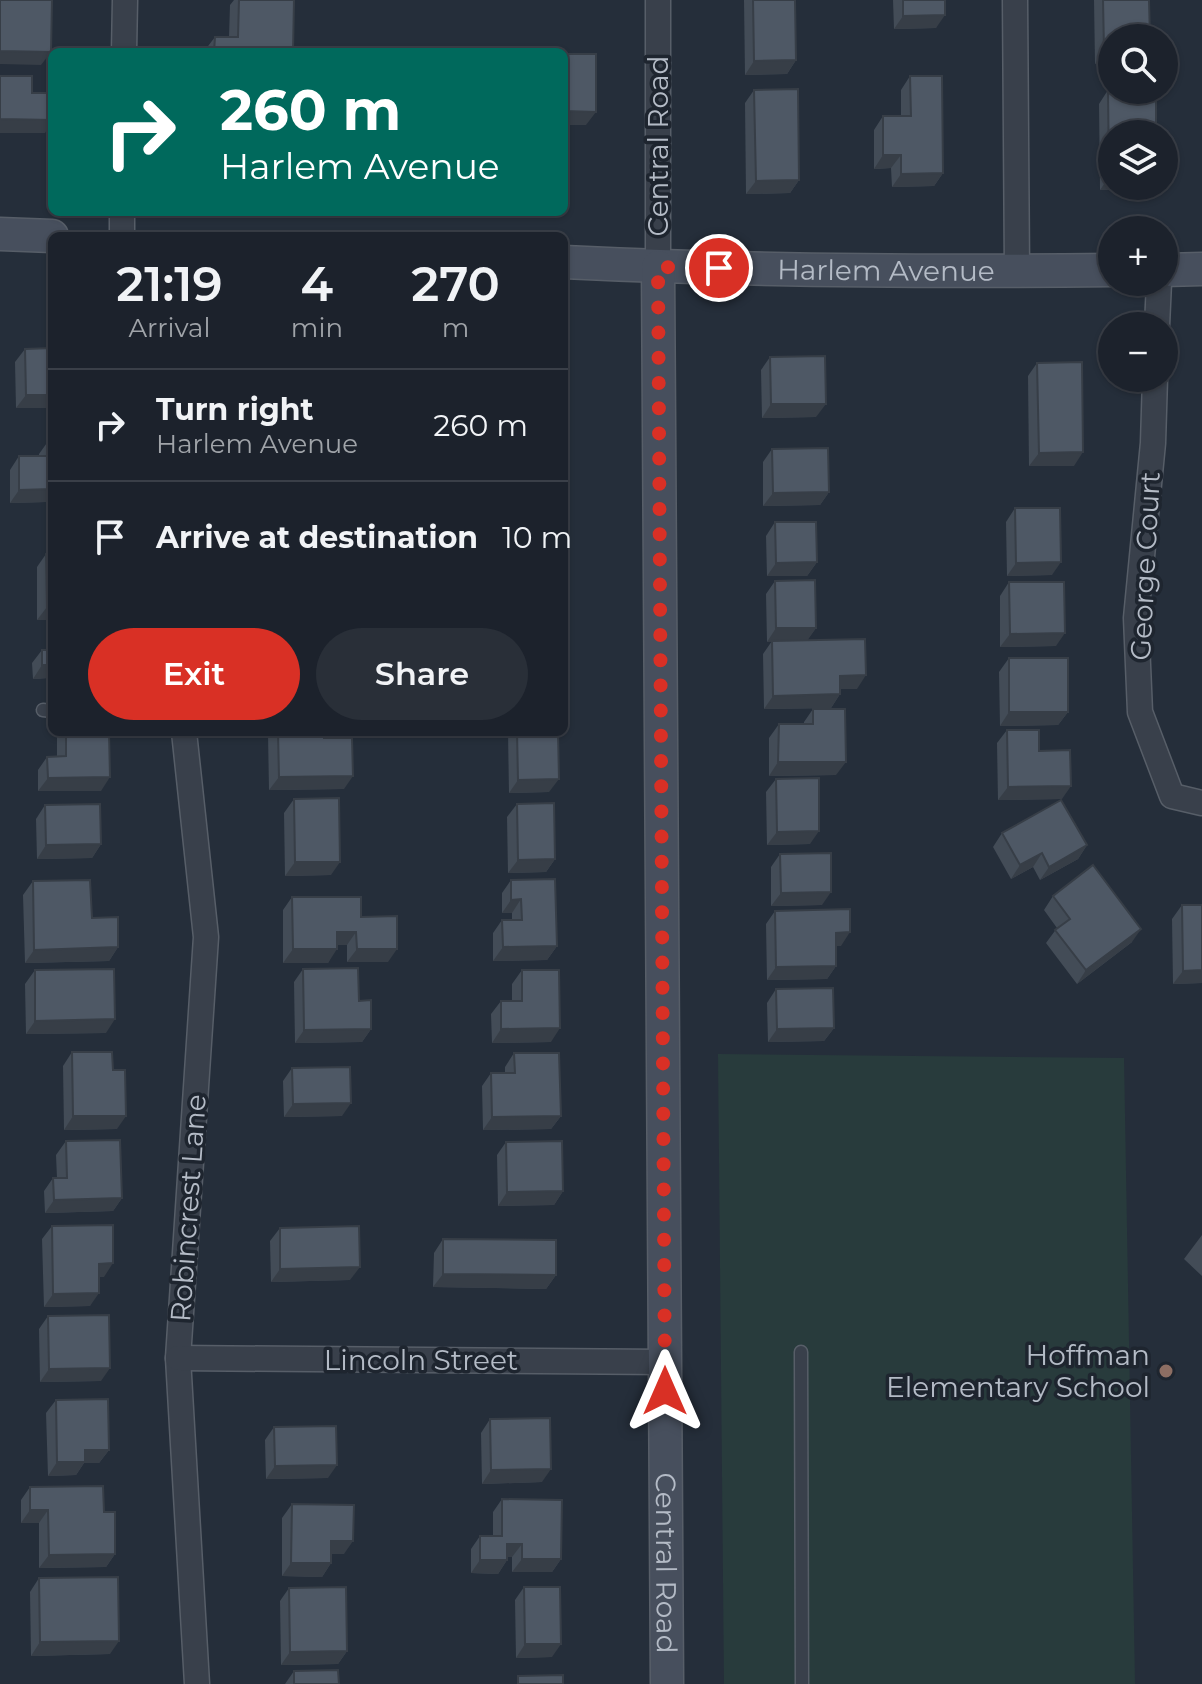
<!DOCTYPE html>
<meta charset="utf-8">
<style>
body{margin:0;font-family:Montserrat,sans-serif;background:#292f38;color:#f1f3f6;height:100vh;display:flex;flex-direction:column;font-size:30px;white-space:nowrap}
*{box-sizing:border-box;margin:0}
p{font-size:26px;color:#a0a4a9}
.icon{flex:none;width:44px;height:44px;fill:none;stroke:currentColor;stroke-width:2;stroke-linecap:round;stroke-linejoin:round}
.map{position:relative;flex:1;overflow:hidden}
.details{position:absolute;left:48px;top:232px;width:520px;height:504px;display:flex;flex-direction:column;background:#1c222c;border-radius:12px;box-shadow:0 2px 6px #0004,0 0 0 2px #3a3f48}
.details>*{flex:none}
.banner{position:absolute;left:48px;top:48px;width:520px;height:168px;border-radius:12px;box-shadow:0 2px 6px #0004,0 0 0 2px #3a3f48;background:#00695c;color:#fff;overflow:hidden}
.buttons{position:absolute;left:1098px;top:24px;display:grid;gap:16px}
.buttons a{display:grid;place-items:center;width:80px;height:80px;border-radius:50%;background:#1c222c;box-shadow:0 2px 6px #0004,0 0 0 2px #3a3f48;font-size:40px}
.pin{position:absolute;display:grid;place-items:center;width:68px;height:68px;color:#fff;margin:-34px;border:4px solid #fff;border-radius:50%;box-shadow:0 2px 8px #0007}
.me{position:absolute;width:88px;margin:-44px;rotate:0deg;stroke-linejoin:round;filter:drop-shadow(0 0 6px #0008)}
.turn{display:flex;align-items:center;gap:28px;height:168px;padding:0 40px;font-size:36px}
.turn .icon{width:104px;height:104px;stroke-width:2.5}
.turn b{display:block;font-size:56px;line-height:68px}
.eta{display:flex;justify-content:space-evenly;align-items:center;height:136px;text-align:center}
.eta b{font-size:48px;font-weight:600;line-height:56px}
.primary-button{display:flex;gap:16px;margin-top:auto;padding:16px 40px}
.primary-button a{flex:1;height:92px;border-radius:48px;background:#d93025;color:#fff;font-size:32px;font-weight:600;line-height:92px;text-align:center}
.primary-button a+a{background:#292f38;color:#f1f3f6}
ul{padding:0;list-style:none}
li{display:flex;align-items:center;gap:24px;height:112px;padding:0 40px;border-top:2px solid #3a3f48}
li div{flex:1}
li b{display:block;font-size:30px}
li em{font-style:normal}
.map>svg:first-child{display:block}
.green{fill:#283b3c}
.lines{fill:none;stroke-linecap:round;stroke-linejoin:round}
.service-casing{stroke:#575e68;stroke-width:15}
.minor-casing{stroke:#575e68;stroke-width:27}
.secondary-casing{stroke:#575e68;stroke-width:35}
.service{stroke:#39404b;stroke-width:12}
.minor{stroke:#39404b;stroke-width:24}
.secondary{stroke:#474f5d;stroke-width:32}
.wall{fill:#434c57}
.shaded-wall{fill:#373e47}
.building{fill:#4e5865;stroke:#373e47;stroke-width:2}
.route{stroke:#d93025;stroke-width:14;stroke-dasharray:0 25.2}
.education-dot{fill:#8d6e63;stroke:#1e252f;stroke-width:3}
.labels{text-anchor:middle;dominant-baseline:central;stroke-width:7;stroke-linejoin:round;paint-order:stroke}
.street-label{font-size:28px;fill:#b4bbc6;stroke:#1e252f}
.poi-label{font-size:28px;fill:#b4bbc6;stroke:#1e252f;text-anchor:end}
</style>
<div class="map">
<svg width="1202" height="1684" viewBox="0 0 1202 1684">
<rect width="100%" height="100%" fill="#252e3a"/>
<!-- green -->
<polygon class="green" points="718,1054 1124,1058 1135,1684 724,1684"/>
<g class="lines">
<defs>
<g id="service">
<polyline points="43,710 52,711"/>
<polyline points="801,1352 802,1684"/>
</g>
<g id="minor">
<polyline points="658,0 658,267"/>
<polyline points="1015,0 1017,271"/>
<polyline points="124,52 125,0"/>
<polyline points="122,236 122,212"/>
<polyline points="1157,326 1159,282"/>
<polyline points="1155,378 1153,443 1136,618 1140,712 1172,796 1202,803"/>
<polyline points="184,732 206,937 178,1358 197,1684"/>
<polyline points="178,1358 665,1362"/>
</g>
<g id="secondary">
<polyline points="0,234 52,236"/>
<path id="s1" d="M564,262C746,271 929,272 1112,270"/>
<path id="s2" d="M658,267L667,1684"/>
<polyline points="1164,270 1202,269"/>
</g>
</defs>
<!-- service casing -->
<use href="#service" class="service-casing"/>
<!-- minor casing -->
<use href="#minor" class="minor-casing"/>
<!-- secondary casing -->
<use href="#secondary" class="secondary-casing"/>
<!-- service -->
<use href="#service" class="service"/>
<!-- minor -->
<use href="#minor" class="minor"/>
<!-- secondary -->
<use href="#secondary" class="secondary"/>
</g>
<!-- wall -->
<g class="wall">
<polygon points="234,0 294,0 293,52 205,52 205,50 215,37 229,37 230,5"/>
<polygon points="744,0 795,0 796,60 787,74 745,75"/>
<polygon points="893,0 945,0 936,28 894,29"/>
<polygon points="1094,0 1149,0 1112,63 1095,64"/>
<polygon points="910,76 943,173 934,186 892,187 891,168 874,169 874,130 883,116 901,116 901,90"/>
<polygon points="754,90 799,180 790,193 746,194 745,103"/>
<polygon points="1108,90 1112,186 1150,186 1148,189 1100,190 1099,104"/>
<polygon points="25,349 52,408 16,408 15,362"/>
<polygon points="770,357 816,417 762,418 761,370"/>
<polygon points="1037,363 1074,466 1029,466 1028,376"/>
<polygon points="49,440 52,440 52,523 46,523 46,502 10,503 10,470 19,456 39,456 39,454"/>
<polygon points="772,449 829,492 820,505 763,506 763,462"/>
<polygon points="1015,508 1052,575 1007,576 1006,522"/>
<polygon points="775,522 817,562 807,576 767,576 766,536"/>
<polygon points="46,554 52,620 37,620 37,567"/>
<polygon points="775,581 816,628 807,640 857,689 840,689 840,694 831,708 764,709 763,654 772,641 767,642 766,594"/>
<polygon points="1009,582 1056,646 1000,647 1000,596"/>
<polygon points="52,636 52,710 49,710 48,678 33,679 32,663 42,650 50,650 49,640"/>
<polygon points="1009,658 1068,712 1058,725 1000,726 999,672"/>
<polygon points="813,709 836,775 769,776 769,738 779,724 804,724 804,722"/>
<polygon points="1007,730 1039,751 1062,799 998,800 997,743"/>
<polygon points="57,732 109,732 101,791 38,791 38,770 47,757 57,757"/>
<polygon points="270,732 324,738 344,789 269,790 268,734"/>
<polygon points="508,732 558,732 549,792 509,793"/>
<polygon points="776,779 810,844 767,845 766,792"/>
<polygon points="294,799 331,875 285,876 284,813"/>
<polygon points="517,804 555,859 546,872 508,873 507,817"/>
<polygon points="45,805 101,844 92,858 37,859 36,819"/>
<polygon points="1002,833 1087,845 1078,859 1040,880 1033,867 1011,879 993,847"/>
<polygon points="780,854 822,905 771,906 771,867"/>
<polygon points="511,880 557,946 547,960 493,961 493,933 502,920 512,920 512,913 502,913 502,893"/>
<polygon points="33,881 92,918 118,947 109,961 25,963 23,895"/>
<polygon points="1053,896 1132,942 1077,984 1046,943 1057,928 1044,910"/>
<polygon points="292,897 361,917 388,962 347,962 347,945 337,945 328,963 283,963 283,910"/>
<polygon points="1182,905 1202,983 1173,984 1172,919"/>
<polygon points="775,911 841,946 836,946 836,966 827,979 767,980 766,924"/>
<polygon points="303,969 359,1001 371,1029 362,1042 295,1043 294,982"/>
<polygon points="35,970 106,1033 26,1034 25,984"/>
<polygon points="522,970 551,1042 492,1043 491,1014 501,1001 512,1001 512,984"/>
<polygon points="776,989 834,1028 824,1041 768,1042 767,1003"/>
<polygon points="72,1052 113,1070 117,1129 64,1130 63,1066"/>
<polygon points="514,1053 561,1116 551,1129 483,1130 482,1086 491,1073 505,1073 505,1067"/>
<polygon points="292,1068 342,1116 284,1117 283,1081"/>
<polygon points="66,1141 122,1198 113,1211 45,1213 44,1191 53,1178 57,1178 56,1155"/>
<polygon points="506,1142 563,1191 554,1205 498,1206 497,1155"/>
<polygon points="52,1226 104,1277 99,1277 90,1306 44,1307 42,1239"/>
<polygon points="280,1228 350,1280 271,1282 270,1241"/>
<polygon points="1202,1235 1202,1276 1184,1259"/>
<polygon points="443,1239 556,1275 546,1289 433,1287 434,1253"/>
<polygon points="48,1316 101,1381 40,1382 39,1329"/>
<polygon points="56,1400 109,1450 99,1463 84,1463 76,1475 48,1476 46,1413"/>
<polygon points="490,1419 542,1482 482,1484 481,1433"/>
<polygon points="274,1427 328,1478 266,1479 265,1440"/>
<polygon points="30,1487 104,1512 115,1554 106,1567 39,1568 39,1523 21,1523 21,1500"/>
<polygon points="502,1499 561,1559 552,1572 512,1572 512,1557 507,1557 507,1560 498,1574 471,1573 471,1549 480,1536 493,1536 493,1512"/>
<polygon points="292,1504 344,1554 331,1554 331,1563 322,1577 282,1576 282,1518"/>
<polygon points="39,1578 110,1654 31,1656 30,1592"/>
<polygon points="524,1587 552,1657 516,1658 515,1600"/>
<polygon points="289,1588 347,1651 338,1664 281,1665 280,1601"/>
<polygon points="294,1671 339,1684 285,1684"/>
</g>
<!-- shaded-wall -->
<g class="shaded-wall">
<polygon points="945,15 936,28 894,29 903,16"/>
<polygon points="1104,50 1112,50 1112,63 1095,64"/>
<polygon points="0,51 51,52 41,65 0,64"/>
<polygon points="796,60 787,74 745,75 754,61"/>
<polygon points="564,111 596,112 586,125 564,125"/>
<polygon points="0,119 52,120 52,123 45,133 0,133"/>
<polygon points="883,155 901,155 891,168 874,169"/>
<polygon points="943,173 934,186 892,187 901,174"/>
<polygon points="1109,177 1112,177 1112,186 1150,186 1148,189 1100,190"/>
<polygon points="799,180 790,193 746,194 756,181"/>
<polygon points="26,395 52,395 52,408 16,408"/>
<polygon points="771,404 826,404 816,417 762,418"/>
<polygon points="1083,452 1074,466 1029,466 1039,453"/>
<polygon points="52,489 52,493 46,502 10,503 19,490"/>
<polygon points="829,492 820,505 763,506 773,493"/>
<polygon points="52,514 52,523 46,523"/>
<polygon points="817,562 807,576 767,576 776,563"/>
<polygon points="1061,562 1052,575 1007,576 1016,563"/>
<polygon points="47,607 52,607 52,620 37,620"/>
<polygon points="776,628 816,628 807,641 767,642"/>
<polygon points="1065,633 1056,646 1000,647 1010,634"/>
<polygon points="42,665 52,665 52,673 48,678 33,679"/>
<polygon points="866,675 857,689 831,689 840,676"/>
<polygon points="840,694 831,708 764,709 773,696"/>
<polygon points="1009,712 1068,712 1058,725 1000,726"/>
<polygon points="778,762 846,762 836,775 769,776"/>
<polygon points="353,776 344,789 269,790 279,777"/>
<polygon points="110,777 101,791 38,791 48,778"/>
<polygon points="559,779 549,792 509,793 518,780"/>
<polygon points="1071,786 1062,799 998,800 1008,787"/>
<polygon points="819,831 810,844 767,845 777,832"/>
<polygon points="101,844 92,858 37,859 46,845"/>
<polygon points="1087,845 1078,859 1040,880 1049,867"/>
<polygon points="1042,853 1033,867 1011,879 1020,865"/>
<polygon points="555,859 546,872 508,873 518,860"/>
<polygon points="295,862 340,862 331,875 285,876"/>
<polygon points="831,892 822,905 771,906 781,893"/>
<polygon points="521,899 512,913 502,913 511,900"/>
<polygon points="1141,929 1132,942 1077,984 1086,970"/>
<polygon points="337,932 356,932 347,945 327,945"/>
<polygon points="850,932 841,946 827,946 836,933"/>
<polygon points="557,946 547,960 493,961 503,947"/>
<polygon points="118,947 109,961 25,963 34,950"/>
<polygon points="293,949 337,949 328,963 283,963"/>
<polygon points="357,949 397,949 388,962 347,962"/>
<polygon points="836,966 827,979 767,980 776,967"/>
<polygon points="1202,970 1202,983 1173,984 1183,971"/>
<polygon points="115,1019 106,1033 26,1034 35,1021"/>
<polygon points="560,1028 551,1042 492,1043 501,1029"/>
<polygon points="834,1028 824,1041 768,1042 777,1029"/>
<polygon points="371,1029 362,1042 295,1043 304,1030"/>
<polygon points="351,1103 342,1116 284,1117 293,1104"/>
<polygon points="73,1116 126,1116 117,1129 64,1130"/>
<polygon points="561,1116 551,1129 483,1130 492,1117"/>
<polygon points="563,1191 554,1205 498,1206 507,1192"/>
<polygon points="122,1198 113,1211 45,1213 54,1200"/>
<polygon points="113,1263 104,1277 89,1277 99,1264"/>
<polygon points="360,1267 350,1280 271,1282 280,1269"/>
<polygon points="443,1274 556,1275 546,1289 433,1287"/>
<polygon points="99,1293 90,1306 44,1307 53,1294"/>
<polygon points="110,1368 101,1381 40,1382 49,1369"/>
<polygon points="85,1450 109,1450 99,1463 84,1463 76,1475 48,1476 57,1462"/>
<polygon points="337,1465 328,1478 266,1479 275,1466"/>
<polygon points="551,1469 542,1482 482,1484 491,1470"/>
<polygon points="30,1510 48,1510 39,1523 21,1523"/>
<polygon points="331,1541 353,1541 344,1554 322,1554"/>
<polygon points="507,1544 522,1544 512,1557 498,1557"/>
<polygon points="115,1554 106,1567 39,1568 49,1555"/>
<polygon points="522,1559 561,1559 552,1572 512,1572"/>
<polygon points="480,1560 507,1560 498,1574 471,1573"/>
<polygon points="291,1563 331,1563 322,1577 282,1576"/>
<polygon points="119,1641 110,1654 31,1656 40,1642"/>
<polygon points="525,1644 561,1644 552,1657 516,1658"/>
<polygon points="347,1651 338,1664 281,1665 290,1652"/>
</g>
<!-- building -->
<g class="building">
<polygon points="0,0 52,0 51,52 0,51"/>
<polygon points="239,0 294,0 293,52 214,52 215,37 238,37"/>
<polygon points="753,0 795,0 796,60 754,61"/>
<polygon points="903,0 945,0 945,15 903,16"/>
<polygon points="1103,0 1149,0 1150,38 1112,38 1112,50 1104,50"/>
<polygon points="564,54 596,54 596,112 564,111"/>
<polygon points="0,76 32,76 32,93 52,93 52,120 0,119"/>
<polygon points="910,76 942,76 943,173 901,174 901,155 883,155 883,116 911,116"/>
<polygon points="798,89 799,180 756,181 754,90"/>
<polygon points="1108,90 1156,90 1156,134 1112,134 1112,177 1109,177"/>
<polygon points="52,348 52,395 26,395 25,349"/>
<polygon points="825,356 826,404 771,404 770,357"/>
<polygon points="1082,362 1083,452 1039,453 1037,363"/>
<polygon points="49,440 52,440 52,489 19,490 19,456 49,456"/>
<polygon points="828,448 829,492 773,493 772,449"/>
<polygon points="1015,508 1060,508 1061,562 1016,563"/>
<polygon points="775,522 816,522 817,562 776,563"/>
<polygon points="52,553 52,607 47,607 46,554"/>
<polygon points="815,580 816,628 776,628 775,581"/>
<polygon points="1009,582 1064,582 1065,633 1010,634"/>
<polygon points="865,639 866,675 840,676 840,694 773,696 772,641"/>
<rect x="42" y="650" width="10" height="15"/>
<rect x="1009" y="658" width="59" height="54"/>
<polygon points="813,709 845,709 846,762 778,762 779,724 813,724"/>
<polygon points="1007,730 1039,730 1039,751 1070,750 1071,786 1008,787"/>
<polygon points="66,732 109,732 110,777 48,778 47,757 66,756"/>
<polygon points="278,732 324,732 324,738 352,738 353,776 279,777"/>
<polygon points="517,732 558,732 559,779 518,780"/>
<polygon points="819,778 819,831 777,832 776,779"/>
<polygon points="339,798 340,862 295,862 294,799"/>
<polygon points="1061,800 1087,845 1049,867 1042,853 1020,865 1002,833"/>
<polygon points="554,803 555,859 518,860 517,804"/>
<polygon points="100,804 101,844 46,845 45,805"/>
<polygon points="831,853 831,892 781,893 780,854"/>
<polygon points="1093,865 1141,929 1086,970 1055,930 1070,919 1053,896"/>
<polygon points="555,879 557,946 503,947 502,920 522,920 521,899 511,900 511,880"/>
<polygon points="90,880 92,918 118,917 118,947 34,950 33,881"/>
<polygon points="292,897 361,897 361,917 397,916 397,949 357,949 356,932 337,932 337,949 293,949"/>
<polygon points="1182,905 1202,905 1202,970 1183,971"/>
<polygon points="850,909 850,932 836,933 836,966 776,967 775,911"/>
<polygon points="358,968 359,1001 371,1000 371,1029 304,1030 303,969"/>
<polygon points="114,969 115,1019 35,1021 35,970"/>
<polygon points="522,970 559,970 560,1028 501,1029 501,1001 522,1001"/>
<polygon points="833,988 834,1028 777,1029 776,989"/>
<polygon points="72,1052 112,1052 113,1070 125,1070 126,1116 73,1116"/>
<polygon points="514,1053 559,1053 561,1116 492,1117 491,1073 515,1073"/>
<polygon points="350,1067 351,1103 293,1104 292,1068"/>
<polygon points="120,1140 122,1198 54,1200 53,1178 67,1178 66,1141"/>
<polygon points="562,1141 563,1191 507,1192 506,1142"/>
<polygon points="113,1225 113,1263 99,1264 99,1293 53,1294 52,1226"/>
<polygon points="359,1226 360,1267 280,1269 280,1228"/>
<polygon points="443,1239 556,1240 556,1275 443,1274"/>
<polygon points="109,1315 110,1368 49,1369 48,1316"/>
<polygon points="108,1399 109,1450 85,1450 85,1462 57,1462 56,1400"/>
<polygon points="550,1418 551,1469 491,1470 490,1419"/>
<polygon points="336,1426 337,1465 275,1466 274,1427"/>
<polygon points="103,1486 104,1512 115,1512 115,1554 49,1555 48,1510 30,1510 30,1487"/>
<polygon points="502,1499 562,1500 561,1559 522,1559 522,1544 507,1544 507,1560 480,1560 480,1536 502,1536"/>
<polygon points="292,1504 354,1505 353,1541 331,1541 331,1563 291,1563"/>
<polygon points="118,1577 119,1641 40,1642 39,1578"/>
<polygon points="346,1587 347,1651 290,1652 289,1588"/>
<polygon points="524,1587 560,1587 561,1644 525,1644"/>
<polygon points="338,1670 339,1684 294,1684 294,1671"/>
<polygon points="563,1675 563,1684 518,1684 518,1676"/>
</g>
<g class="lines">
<!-- route -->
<polyline class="route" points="665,1391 658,267 719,268"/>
</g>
<!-- markers -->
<circle class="education-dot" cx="1166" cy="1371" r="8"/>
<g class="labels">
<!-- street labels -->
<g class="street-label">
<text transform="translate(658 146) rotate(-90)">Central Road</text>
<text stroke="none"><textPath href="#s1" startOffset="322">Harlem Avenue</textPath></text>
<text transform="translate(1145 566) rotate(-87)">George Court</text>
<text transform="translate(188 1208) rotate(-86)">Robincrest Lane</text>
<text x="421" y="1360">Lincoln Street</text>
<text stroke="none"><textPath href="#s2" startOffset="1296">Central Road</textPath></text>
</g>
<!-- poi labels -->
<g class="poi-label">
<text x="1150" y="1355">Hoffman<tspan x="1150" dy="32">Elementary School</tspan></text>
</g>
</g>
</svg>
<div class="buttons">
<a><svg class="icon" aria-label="search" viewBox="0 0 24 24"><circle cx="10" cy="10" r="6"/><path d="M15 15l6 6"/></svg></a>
<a><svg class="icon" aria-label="layers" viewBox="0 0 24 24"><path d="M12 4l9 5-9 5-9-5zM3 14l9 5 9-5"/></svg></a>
<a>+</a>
<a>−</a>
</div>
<div class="pin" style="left:719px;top:268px;background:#d93025"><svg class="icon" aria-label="arrive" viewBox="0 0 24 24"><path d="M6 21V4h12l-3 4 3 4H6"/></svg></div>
<svg class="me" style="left:665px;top:1391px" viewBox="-20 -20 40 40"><path d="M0-17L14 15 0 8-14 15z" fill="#d93025" stroke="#fff" stroke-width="4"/></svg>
<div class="banner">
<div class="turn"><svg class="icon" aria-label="right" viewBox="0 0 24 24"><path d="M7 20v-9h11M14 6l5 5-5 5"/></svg><div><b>260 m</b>Harlem Avenue</div></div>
</div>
<section class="details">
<div class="eta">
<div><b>21:19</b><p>Arrival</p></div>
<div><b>4</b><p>min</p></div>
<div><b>270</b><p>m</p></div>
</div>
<ul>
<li><svg class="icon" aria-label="right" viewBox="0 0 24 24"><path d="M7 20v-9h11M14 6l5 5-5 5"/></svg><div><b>Turn right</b><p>Harlem Avenue</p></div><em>260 m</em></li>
<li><svg class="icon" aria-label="arrive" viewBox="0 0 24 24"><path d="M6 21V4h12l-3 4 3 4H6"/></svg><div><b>Arrive at destination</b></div><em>10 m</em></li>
</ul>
<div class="primary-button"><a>Exit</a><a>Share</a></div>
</section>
</div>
